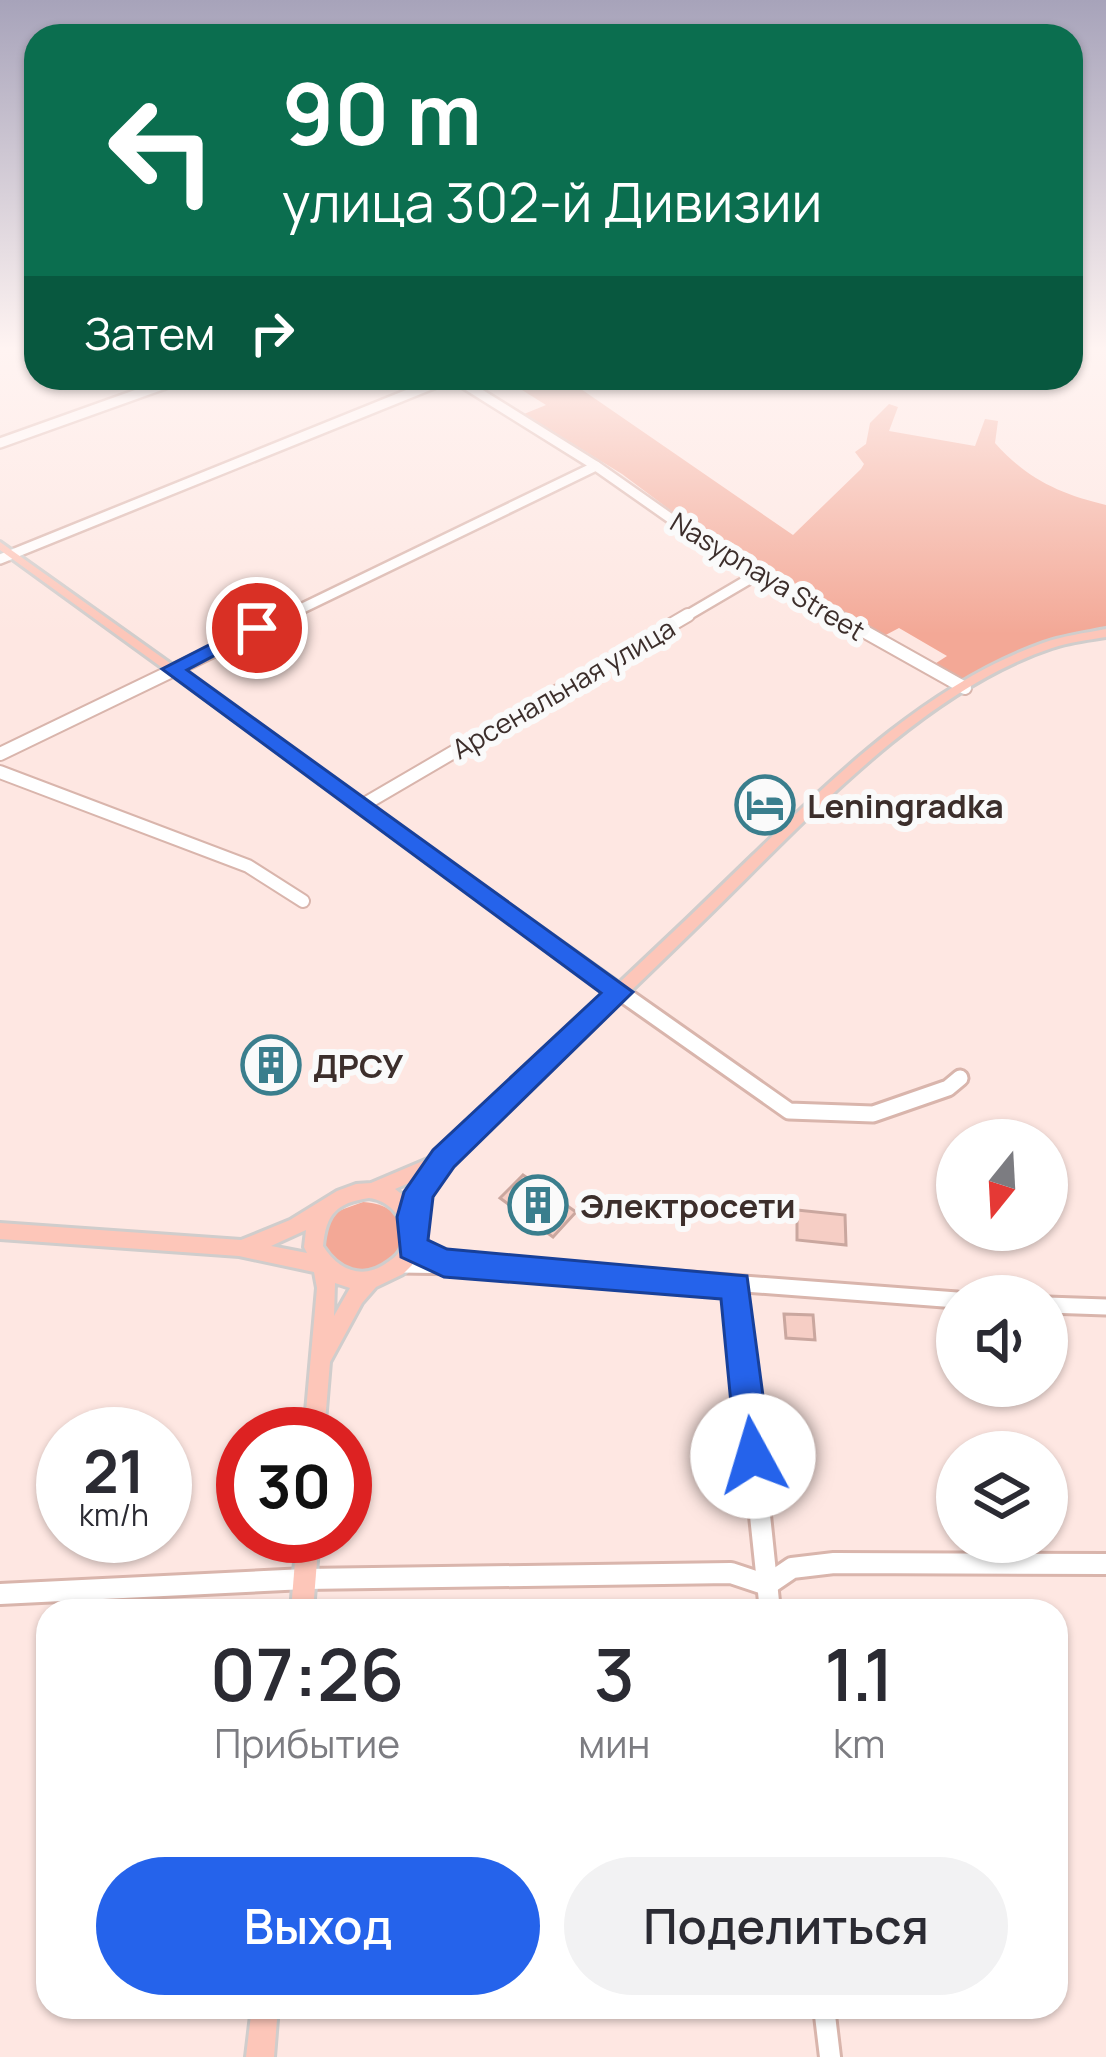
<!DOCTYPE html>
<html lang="ru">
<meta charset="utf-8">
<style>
body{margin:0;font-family:Manrope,sans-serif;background:#f2f2f3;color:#2b2b33;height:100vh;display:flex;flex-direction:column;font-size:45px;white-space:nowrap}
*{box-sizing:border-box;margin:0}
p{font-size:39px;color:#7c7c81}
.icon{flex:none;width:66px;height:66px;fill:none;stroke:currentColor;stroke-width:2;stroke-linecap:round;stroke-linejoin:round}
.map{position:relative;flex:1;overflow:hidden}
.details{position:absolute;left:36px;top:1599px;width:1032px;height:420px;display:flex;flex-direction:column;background:#fff;border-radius:36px;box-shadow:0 3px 9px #0004}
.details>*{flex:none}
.banner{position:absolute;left:24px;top:24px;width:1059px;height:366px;border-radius:36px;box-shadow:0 3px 9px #0004;background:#0b6e4f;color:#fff;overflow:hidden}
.needle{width:78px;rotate:198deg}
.controls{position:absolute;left:936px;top:1119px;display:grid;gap:24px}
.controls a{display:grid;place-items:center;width:132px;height:132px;border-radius:50%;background:#fff;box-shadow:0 3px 9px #0004;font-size:60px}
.speed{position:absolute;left:36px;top:1407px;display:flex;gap:24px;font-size:60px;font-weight:700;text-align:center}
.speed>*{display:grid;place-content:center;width:156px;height:156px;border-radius:50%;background:#fff;box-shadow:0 3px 9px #0004;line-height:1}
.speed small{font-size:30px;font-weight:400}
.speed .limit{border:18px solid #d22;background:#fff;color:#111}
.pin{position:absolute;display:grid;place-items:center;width:102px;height:102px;color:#fff;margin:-51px;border:6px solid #fff;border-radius:50%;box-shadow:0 3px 12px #0007}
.me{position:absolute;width:132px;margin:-66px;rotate:354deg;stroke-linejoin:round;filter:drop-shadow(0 0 9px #0008)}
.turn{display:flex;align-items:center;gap:42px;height:252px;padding:0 60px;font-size:54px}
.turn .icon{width:156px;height:156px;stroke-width:2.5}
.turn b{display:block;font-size:84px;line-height:102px}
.then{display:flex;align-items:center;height:114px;padding:0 60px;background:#0003;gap:24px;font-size:45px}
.eta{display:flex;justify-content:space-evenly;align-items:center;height:204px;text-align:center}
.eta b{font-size:72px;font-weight:600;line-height:84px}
.button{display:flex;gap:24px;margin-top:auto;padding:24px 60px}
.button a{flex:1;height:138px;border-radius:72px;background:#2563eb;color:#fff;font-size:48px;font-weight:600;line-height:138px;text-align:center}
.button a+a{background:#f2f2f3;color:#2b2b33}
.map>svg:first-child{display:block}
.green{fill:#f3a896}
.building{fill:#f6cec5;stroke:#caa79f;stroke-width:3}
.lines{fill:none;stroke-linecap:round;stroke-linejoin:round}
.minor-far3-casing{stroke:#d9b5ac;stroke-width:14}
.minor-far2-casing{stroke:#d9b5ac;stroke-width:16}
.minor-far1-casing{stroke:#d9b5ac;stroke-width:21}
.minor-casing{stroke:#d9b5ac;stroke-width:26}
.major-casing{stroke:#d0cdcc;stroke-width:6}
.minor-far3{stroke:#fff;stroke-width:9}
.minor-far2{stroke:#fff;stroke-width:12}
.minor-far1{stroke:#fff;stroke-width:15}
.minor{stroke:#fff;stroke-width:20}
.major{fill:#fdc6b9;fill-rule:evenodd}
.route{fill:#2563eb;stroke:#184099;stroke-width:3}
.labels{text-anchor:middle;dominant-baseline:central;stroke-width:12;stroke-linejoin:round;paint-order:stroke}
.far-street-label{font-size:27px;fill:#3c2e2b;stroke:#fafafa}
.poi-label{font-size:33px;font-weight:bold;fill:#3c2e2b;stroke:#fafafa;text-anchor:start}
</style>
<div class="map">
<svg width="1106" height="2057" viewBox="0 0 1106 2057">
<rect width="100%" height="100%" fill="#fee7e2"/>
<!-- green -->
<g class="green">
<path d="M503,378H565L793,535L861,469L864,464L855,452L866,444L870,423L889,404L898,407L889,431L975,446L985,419L998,421L995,443C1027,479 1060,494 1106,505V627L1034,645L964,682L930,667L947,656L899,628L880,638L869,625L706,537L622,474L524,414L546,405Z"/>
<path d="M363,1202C443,1207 388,1312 325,1255L324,1231L338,1211Z"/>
</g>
<!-- building -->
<g class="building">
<polygon points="262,1051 294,1065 280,1080 249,1066"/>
<polygon points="523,1175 576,1212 553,1237 500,1198"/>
<polygon points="797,1210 845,1215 846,1245 797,1240"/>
<polygon points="784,1314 813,1315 815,1340 786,1338"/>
</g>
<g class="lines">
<defs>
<g id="minor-far3">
<polyline points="455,378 596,466 700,539 840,618"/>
<polyline points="0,443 182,378"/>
<polyline points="0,559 448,378"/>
<polyline points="282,618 596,466"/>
<polyline points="683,618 763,571"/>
</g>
<g id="minor-far2">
<polyline points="835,615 965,688"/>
<polyline points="0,754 288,615"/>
<polyline points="0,772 248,866 303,901"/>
<polyline points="363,805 688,615"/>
</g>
<g id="minor-far1">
<polyline points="620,992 789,1111 873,1114 948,1088 960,1078"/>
<polyline points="401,1265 518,1267 957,1300"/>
<polyline points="736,1286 752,1442"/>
<polyline points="1047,1305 1106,1307"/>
</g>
<g id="minor">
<polyline points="752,1439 770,1611"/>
<polyline points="0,1594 305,1579 731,1573 767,1585 792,1568 834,1563 1106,1564"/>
<polyline points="824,2007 830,2057"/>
</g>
<g id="major">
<path d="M0,542L619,983C664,941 709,898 753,855C838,773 929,684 1043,643C1062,636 1085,633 1106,629V637C1088,640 1069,642 1052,648C919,692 800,827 701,923C618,1004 534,1084 450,1164L427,1195L419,1222L420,1246L412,1265L403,1274L376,1287L362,1303L330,1362L324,1434H304L317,1288L314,1272L239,1256L0,1239V1223L241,1240L290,1220L337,1191L356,1184L371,1183L437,1155L609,992L0,550ZM418,1179L408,1199L395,1189ZM369,1198C392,1201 410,1223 401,1248C399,1254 394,1258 388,1262C363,1281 338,1270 323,1246C326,1214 336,1203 369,1198ZM306,1230L304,1247L307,1253L271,1246ZM335,1283L350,1288L334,1316Z"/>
<polygon points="297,1536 319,1536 313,1611 291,1611"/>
<polygon points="252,2007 278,2007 274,2057 246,2057"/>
</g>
</defs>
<!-- minor-far3 casing -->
<use href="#minor-far3" class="minor-far3-casing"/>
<!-- minor-far2 casing -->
<use href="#minor-far2" class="minor-far2-casing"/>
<!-- minor-far1 casing -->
<use href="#minor-far1" class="minor-far1-casing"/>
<!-- minor casing -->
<use href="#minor" class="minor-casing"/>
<!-- major casing -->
<use href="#major" class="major-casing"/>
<!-- minor-far3 -->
<use href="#minor-far3" class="minor-far3"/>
<!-- minor-far2 -->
<use href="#minor-far2" class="minor-far2"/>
<!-- minor-far1 -->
<use href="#minor-far1" class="minor-far1"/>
<!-- minor -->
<use href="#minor" class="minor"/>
<!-- major -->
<use href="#major" class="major"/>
</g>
<!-- sky -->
<linearGradient id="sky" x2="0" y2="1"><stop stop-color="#a7a3ba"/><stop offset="0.55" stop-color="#fff4f2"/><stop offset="1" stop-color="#fff4f2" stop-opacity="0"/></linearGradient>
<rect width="1106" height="634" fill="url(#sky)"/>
<!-- route -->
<polygon class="route" points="250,624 267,628 187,670 633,992 454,1167 433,1197 428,1240 447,1249 747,1276 771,1456 766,1469 753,1474 741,1469 736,1456 721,1299 444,1277 401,1257 397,1217 404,1192 433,1150 601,993 162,669"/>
<!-- icons -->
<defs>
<symbol id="hotel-ring" viewBox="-11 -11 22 22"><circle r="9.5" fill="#fafafa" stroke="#3a7e8d" stroke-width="1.5"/><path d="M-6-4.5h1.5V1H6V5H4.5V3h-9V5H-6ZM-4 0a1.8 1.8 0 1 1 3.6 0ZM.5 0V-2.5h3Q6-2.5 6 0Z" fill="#3a7e8d"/></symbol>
<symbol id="building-ring" viewBox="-11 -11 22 22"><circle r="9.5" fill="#fafafa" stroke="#3a7e8d" stroke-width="1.5"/><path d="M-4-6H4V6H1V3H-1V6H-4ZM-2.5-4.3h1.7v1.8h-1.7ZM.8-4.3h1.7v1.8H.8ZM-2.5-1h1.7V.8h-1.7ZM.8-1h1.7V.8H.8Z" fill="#3a7e8d"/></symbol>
</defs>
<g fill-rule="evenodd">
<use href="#hotel-ring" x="732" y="772" width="66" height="66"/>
<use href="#building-ring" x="238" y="1032" width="66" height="66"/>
<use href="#building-ring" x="505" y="1172" width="66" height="66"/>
</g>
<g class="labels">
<!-- far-street labels -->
<g class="far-street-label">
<text transform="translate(768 576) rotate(31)">Nasypnaya Street</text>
<text transform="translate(563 688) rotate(-30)">Арсенальная улица</text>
</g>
<!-- poi labels -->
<g class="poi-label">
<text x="807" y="805">Leningradka</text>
<text x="313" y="1065">ДРСУ</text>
<text x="580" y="1205">Электросети</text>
</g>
</g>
</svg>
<div class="controls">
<a><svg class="needle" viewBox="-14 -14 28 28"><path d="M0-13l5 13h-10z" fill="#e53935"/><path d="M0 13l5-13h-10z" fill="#7c7c81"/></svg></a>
<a><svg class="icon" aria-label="sound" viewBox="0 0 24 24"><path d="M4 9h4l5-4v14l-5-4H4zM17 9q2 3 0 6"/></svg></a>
<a><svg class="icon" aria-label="layers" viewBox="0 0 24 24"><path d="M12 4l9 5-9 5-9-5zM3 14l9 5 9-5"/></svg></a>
</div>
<div class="speed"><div>21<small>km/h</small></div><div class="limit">30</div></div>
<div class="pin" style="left:257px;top:628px;background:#d93025"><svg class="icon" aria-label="arrive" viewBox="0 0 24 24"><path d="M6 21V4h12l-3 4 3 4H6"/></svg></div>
<svg class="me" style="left:753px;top:1456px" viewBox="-20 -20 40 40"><circle r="19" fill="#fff"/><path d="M0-13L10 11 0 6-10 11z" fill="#2563eb"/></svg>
<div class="banner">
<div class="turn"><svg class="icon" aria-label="left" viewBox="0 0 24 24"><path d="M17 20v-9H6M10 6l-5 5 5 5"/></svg><div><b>90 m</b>улица 302-й Дивизии</div></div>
<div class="then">Затем<svg class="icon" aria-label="right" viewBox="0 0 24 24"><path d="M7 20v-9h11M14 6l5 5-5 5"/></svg></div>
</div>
<section class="details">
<div class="eta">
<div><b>07:26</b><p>Прибытие</p></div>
<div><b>3</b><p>мин</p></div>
<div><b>1.1</b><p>km</p></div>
</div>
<div class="button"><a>Выход</a><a>Поделиться</a></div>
</section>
</div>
